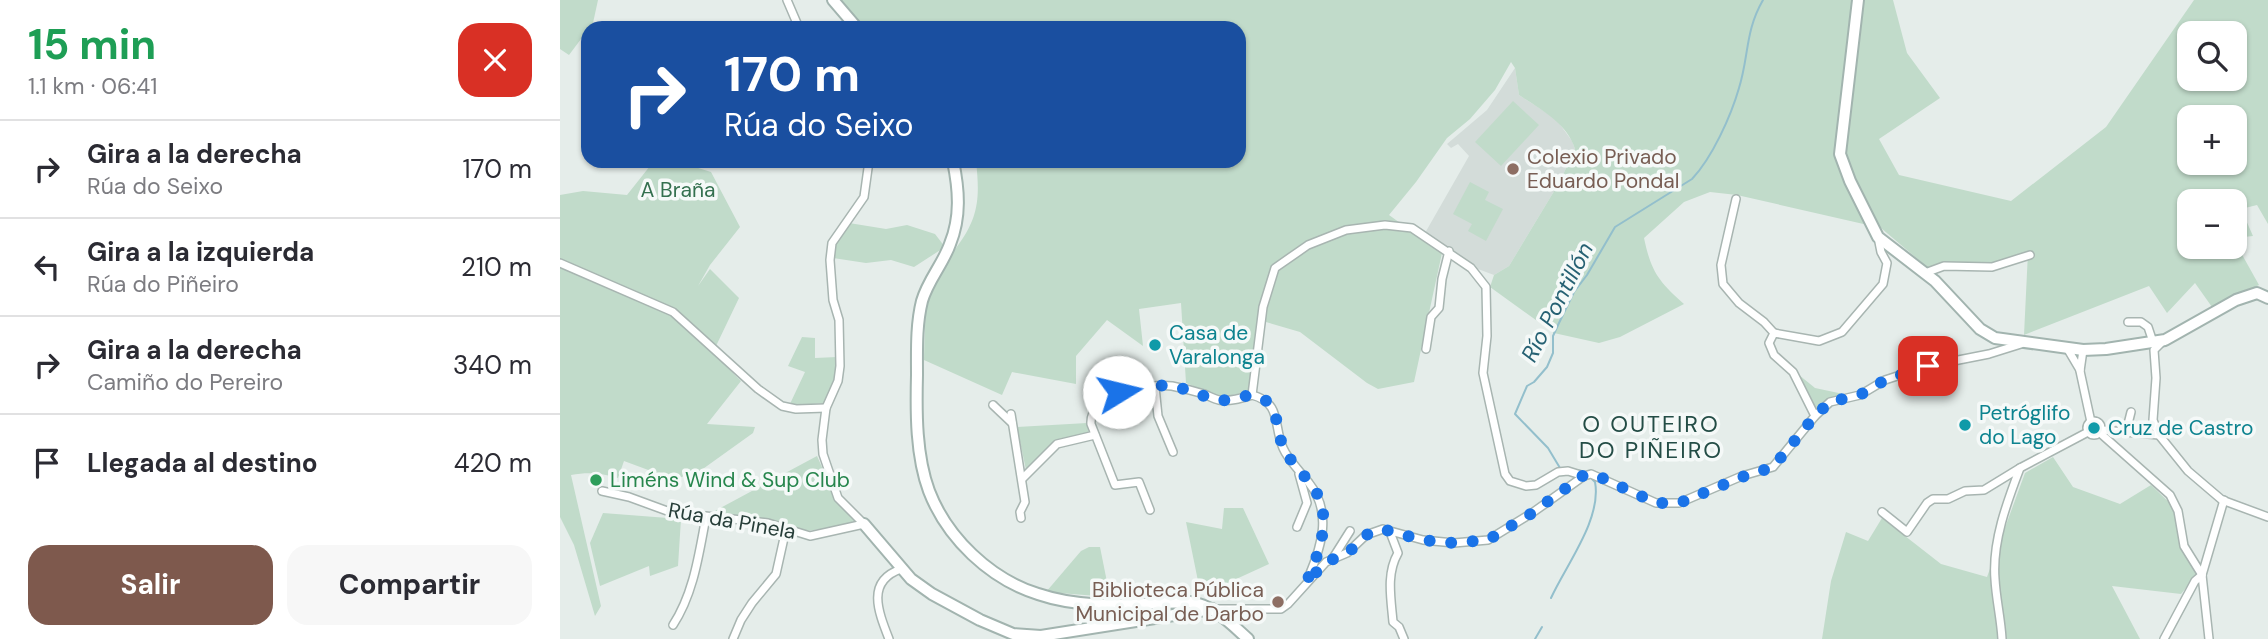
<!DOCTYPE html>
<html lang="es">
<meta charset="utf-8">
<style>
body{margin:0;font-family:"DM Sans",sans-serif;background:#f7f7f7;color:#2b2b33;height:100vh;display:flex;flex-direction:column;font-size:26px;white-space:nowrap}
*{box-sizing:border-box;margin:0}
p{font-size:23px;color:#7c7c81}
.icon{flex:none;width:38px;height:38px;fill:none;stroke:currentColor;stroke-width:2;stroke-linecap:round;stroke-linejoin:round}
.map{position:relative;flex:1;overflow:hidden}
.side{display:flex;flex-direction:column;background:#fff;width:560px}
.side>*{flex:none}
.banner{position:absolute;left:21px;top:21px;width:665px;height:147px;border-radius:21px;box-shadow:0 2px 5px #0004;background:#1a4fa0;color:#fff;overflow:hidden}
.tools{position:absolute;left:1617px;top:21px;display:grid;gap:14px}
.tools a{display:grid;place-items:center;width:70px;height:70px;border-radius:14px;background:#fff;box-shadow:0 2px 5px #0004;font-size:35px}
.pin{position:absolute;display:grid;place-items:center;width:60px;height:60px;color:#fff;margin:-30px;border-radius:14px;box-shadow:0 4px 10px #0006}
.me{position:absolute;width:77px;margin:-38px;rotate:81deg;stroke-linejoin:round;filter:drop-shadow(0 0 5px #0008)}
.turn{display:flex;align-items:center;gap:24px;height:147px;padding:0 28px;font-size:32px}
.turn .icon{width:91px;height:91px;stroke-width:2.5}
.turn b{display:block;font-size:49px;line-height:60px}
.round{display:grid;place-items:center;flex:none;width:74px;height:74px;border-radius:21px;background:#f7f7f7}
.headline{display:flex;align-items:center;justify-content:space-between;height:119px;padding:0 28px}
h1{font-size:42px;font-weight:700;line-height:52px;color:#1e9e55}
.primary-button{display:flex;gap:14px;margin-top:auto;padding:14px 28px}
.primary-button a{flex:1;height:80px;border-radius:21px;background:#7e594d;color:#fff;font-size:28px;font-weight:700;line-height:80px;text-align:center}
.primary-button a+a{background:#f7f7f7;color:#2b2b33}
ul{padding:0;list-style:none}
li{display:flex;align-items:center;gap:21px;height:98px;padding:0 28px;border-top:2px solid #e1e1e2}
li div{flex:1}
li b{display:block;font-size:26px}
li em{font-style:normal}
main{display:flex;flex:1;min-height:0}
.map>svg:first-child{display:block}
.built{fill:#d3dcd9}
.green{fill:#c1dbca;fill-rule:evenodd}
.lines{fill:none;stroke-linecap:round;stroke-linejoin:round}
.stream{stroke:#93bfcc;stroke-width:2}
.street-casing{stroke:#a8b5b1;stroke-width:10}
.secondary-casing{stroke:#a2b4af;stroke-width:14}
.street{stroke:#fff;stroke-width:7}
.secondary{stroke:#fff;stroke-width:10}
.route{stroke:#1a73e8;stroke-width:12;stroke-dasharray:0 21.6}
.education-dot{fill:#8d6e63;stroke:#f5f9f8;stroke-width:2.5}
.culture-dot{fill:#0f9aa8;stroke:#f5f9f8;stroke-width:2.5}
.leisure-dot{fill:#2e9e5b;stroke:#f5f9f8;stroke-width:2.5}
.labels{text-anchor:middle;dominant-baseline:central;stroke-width:7;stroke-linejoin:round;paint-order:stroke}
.education-label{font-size:21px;fill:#785e54;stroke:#f5f9f8;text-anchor:start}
.park-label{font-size:21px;fill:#34704f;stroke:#f5f9f8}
.culture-label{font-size:21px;fill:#0d838f;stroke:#f5f9f8;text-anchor:start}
.leisure-label{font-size:21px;fill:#27864d;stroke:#f5f9f8;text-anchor:start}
.street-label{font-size:21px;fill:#263d38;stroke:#f5f9f8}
.water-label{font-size:23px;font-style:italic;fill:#266173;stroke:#f5f9f8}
.neighbourhood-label{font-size:23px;letter-spacing:2px;fill:#244d46;stroke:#f5f9f8}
</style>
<main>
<section class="side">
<div class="headline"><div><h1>15 min</h1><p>1.1 km · 06:41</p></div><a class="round" style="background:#d93025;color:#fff"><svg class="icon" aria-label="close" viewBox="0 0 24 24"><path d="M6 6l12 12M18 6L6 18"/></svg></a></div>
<ul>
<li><svg class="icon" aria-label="right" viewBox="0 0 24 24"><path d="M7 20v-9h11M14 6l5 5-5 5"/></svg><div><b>Gira a la derecha</b><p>Rúa do Seixo</p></div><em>170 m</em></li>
<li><svg class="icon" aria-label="left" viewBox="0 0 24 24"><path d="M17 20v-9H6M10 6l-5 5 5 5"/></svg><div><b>Gira a la izquierda</b><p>Rúa do Piñeiro</p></div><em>210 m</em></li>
<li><svg class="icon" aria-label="right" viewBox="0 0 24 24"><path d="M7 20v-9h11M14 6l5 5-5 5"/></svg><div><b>Gira a la derecha</b><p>Camiño do Pereiro</p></div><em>340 m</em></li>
<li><svg class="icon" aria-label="arrive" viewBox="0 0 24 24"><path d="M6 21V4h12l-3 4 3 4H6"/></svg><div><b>Llegada al destino</b></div><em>420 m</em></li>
</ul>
<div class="primary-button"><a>Salir</a><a>Compartir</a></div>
</section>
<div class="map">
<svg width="1708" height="639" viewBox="0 0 1708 639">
<rect width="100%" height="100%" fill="#e5edea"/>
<!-- built -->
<polygon class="built" points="955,68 959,95 996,119 1012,141 1015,149 999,183 949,266 934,275 918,269 865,233 909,156 898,144 891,148 887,144 927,110"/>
<!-- green -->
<g class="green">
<polygon points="0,0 38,0 33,23 9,55 0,49"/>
<path d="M281,0H1333L1347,53L1380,98L1319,139L1339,175L1451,201L1546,127L1634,0H1708V224L1697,205L1681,209L1693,236L1675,238V201H1629V247H1675V242L1699,285L1652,307L1635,283L1607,313L1589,286L1464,335L1468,252L1433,265L1367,267L1321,228L1177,195L1150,192L1124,202L1084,238C1091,271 1098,281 1124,304L1060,337L1039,343L994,333L930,287L934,275L949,266L999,183L1015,149C1007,123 981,110 959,95L955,68L951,62L935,90L910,119L887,138L856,182L829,215L882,253L854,382L818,389L807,383L740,332L706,322L688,392L661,397L626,383L621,303L579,309L583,346L547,320L516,356V384L452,372L442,395L364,360C365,337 364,299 373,278C377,268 389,258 396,248C419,218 420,198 416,161H679V28H304ZM1629,33H1675V79H1629ZM1629,117H1675V163H1629Z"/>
<polygon points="953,101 979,125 941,166 915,142"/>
<path d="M119,162L151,172L180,227L150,265L138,286L150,269L179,298L156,346L121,315L123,324L181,381L147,424L195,427L193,433L140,471L87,488L91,471L64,461L58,478C42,473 28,472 11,475L41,606L35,616L14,545L0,517V195L23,191L67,195L90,166Z"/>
<polygon points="910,182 929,192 925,200 943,209 926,241 908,231 912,224 893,214"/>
<polygon points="289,223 326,229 347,225 375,234 385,247 354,267 331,260 306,263 273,258 277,241"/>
<polygon points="242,337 255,338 255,358 277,357 276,379 265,403 229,406 245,372 228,366"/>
<polygon points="1239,375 1255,388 1288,395 1271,399 1257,410 1254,410"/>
<polygon points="527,423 529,435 496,443 466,470 457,427"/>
<polygon points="257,456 277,501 297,520 278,527 245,531 151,513"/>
<polygon points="1493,457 1513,487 1560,504 1591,485 1615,508 1621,546 1637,575 1621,594 1552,586 1580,639 1262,639 1271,581 1286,532 1308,541 1322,518 1381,564 1427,577 1465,473"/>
<polygon points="664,508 683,508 709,564 661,586 638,581 626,522 662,529"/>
<polygon points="43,513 121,519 118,566 90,576 89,566 40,586 30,543"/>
<polygon points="529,547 540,547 550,597 486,592 521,551"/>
</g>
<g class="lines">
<!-- stream -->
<g class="stream">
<path d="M1003,468H1000L988,448L955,414L967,386L974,382L987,367L993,353V336L999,323L1014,292L1027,275L1055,227L1132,179C1152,158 1171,116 1179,88C1189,56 1185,31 1203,0"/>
<polyline points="1016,470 1022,471"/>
<path d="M991,598C1006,565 1042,519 1035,482L1032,479"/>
<polyline points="975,639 982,627"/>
</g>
<defs>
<g id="street">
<polyline points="227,0 239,28"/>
<polyline points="1176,199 1161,265 1163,284 1179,303 1204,322 1214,333"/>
<polyline points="0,263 113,312 198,389 222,406 236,409 266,408"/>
<polyline points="1365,273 1384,266 1432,267 1470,255"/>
<polyline points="1568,322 1581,322 1588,327 1593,342"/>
<polyline points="1604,340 1594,350 1596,378 1593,420 1599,435 1628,471 1662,500 1708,517"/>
<polyline points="1507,348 1520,370"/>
<polyline points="866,349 871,317 879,308 882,279 889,251"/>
<polyline points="1523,350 1520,371 1531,422"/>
<polyline points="595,387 598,416 613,452"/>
<polyline points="692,395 703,307 715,268 748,245 786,230 825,225 852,228 911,268 926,287 927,336 923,373 945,474 950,481 966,486 976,485 998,472 1008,471 1024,476 1031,474 1096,503 1119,503 1182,476 1213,467 1255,416 1270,402 1300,395 1325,380 1368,366 1429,354 1461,344"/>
<path d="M692,395C722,403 713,425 723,448C728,460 741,472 749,483C772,512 762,545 749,576"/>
<polyline points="433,405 452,423"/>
<polyline points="451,414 465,502 460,512 461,518"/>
<polyline points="1255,416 1233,372 1214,355 1209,343 1214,333 1259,341 1282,332 1323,284 1327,263 1321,252 1318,237"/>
<circle cx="1534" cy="428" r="7"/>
<polyline points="1542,430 1599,435"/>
<polyline points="1566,432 1571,412"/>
<polyline points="1540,433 1610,495 1618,511 1624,546 1642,575"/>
<polyline points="462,479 497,444 535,435"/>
<polyline points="42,491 69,497 110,512 208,523 250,536 304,524 278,498 263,454 262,440 266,408 278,381 280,366 279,320 273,300 270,260 272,243 304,197 309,161"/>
<path d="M590,510L579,482L555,485L531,424C529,393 588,383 612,386C622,388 634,391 644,394C649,396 654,399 659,400C670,402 682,398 692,395"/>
<polyline points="1322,512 1347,532 1367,503 1373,499 1388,499 1405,491 1424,490 1460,468"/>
<polyline points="737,527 747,503 739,474"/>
<path d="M830,532L838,553C826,574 831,598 833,622L839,627L844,639"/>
<polyline points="773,558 790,531"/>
<polyline points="654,609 721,609 728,604 766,562 787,553 806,535 823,529 863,540 894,543 928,540 972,513 1024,476"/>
<path d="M113,625C134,593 139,553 146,517"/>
<polyline points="173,639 181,620 192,603 216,574 226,529"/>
<path d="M329,639C318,611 306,581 341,569"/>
<path d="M1442,639C1441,619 1436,599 1435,579C1432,542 1447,502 1460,468L1528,432"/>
<polyline points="1604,639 1635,581 1642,575"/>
<polyline points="1649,639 1642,575 1664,500"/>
</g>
<g id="secondary">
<polyline points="273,0 297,28"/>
<polyline points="1298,0 1280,154 1290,181 1318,237 1375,281 1420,329 1435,338 1523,350 1546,349 1605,340 1676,300 1697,293 1708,298"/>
<path d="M393,161C399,190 401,217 390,244C383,264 368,280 362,301C356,325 357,351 357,375C356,413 356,456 369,491C387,538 430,579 478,594C528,611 579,603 630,602C655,606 670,623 688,639"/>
<polyline points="304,524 351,579 372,594 420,620 453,634 481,636 652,609"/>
</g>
</defs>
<!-- street casing -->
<use href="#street" class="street-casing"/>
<!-- secondary casing -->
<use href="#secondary" class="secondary-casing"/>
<!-- street -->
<use href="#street" class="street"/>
<!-- secondary -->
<use href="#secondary" class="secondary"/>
</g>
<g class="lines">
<!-- route -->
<path class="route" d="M559,392C576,389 595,384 612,386C628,389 643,397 658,400C672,402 687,392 700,397C720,406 716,433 724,449C731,463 744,474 753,487C774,517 759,553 746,583L766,562L788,553L806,535L822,529L863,540L894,543L928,540L972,513L1024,475L1031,474L1040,477L1096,503H1119L1182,477L1213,467L1255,416L1270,402L1300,395L1325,380L1368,366"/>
</g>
<!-- markers -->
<g class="education-dot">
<circle cx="953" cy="169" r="7"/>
<circle cx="718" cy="602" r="7"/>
</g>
<g class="culture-dot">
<circle cx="595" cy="345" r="7"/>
<circle cx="1405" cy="425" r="7"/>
<circle cx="1534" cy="428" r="7"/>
</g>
<circle class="leisure-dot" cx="36" cy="480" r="7"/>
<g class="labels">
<!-- education labels -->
<g class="education-label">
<text x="967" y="157">Colexio Privado<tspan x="967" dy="24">Eduardo Pondal</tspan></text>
<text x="704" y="590" text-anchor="end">Biblioteca Pública<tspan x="704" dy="24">Municipal de Darbo</tspan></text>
</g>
<!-- park labels -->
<g class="park-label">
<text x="118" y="190">A Braña</text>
</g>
<!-- culture labels -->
<g class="culture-label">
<text x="609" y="333">Casa de<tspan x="609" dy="24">Varalonga</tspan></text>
<text x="1419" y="413">Petróglifo<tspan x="1419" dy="24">do Lago</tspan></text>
<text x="1548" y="428">Cruz de Castro</text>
</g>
<!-- leisure labels -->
<g class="leisure-label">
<text x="50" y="480">Liméns Wind &amp; Sup Club</text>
</g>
<!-- street labels -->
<g class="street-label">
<text transform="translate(172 521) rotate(10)">Rúa da Pinela</text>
</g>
<!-- water labels -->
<g class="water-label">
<text transform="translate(997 302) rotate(-63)">Río Pontillón</text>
</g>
<!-- neighbourhood labels -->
<g class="neighbourhood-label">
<text x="1091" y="424">O OUTEIRO<tspan x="1091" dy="26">DO PIÑEIRO</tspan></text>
</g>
</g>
</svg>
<div class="tools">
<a><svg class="icon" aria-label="search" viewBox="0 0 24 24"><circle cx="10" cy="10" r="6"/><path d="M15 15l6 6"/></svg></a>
<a>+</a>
<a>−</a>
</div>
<div class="pin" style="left:1368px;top:366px;background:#d93025"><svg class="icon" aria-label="arrive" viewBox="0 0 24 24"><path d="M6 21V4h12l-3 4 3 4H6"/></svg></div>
<svg class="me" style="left:559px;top:392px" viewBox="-20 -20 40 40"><circle r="19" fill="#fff"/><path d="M0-13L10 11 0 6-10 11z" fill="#1a73e8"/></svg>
<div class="banner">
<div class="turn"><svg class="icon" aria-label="right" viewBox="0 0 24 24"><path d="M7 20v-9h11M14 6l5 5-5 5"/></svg><div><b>170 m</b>Rúa do Seixo</div></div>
</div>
</div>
</main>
